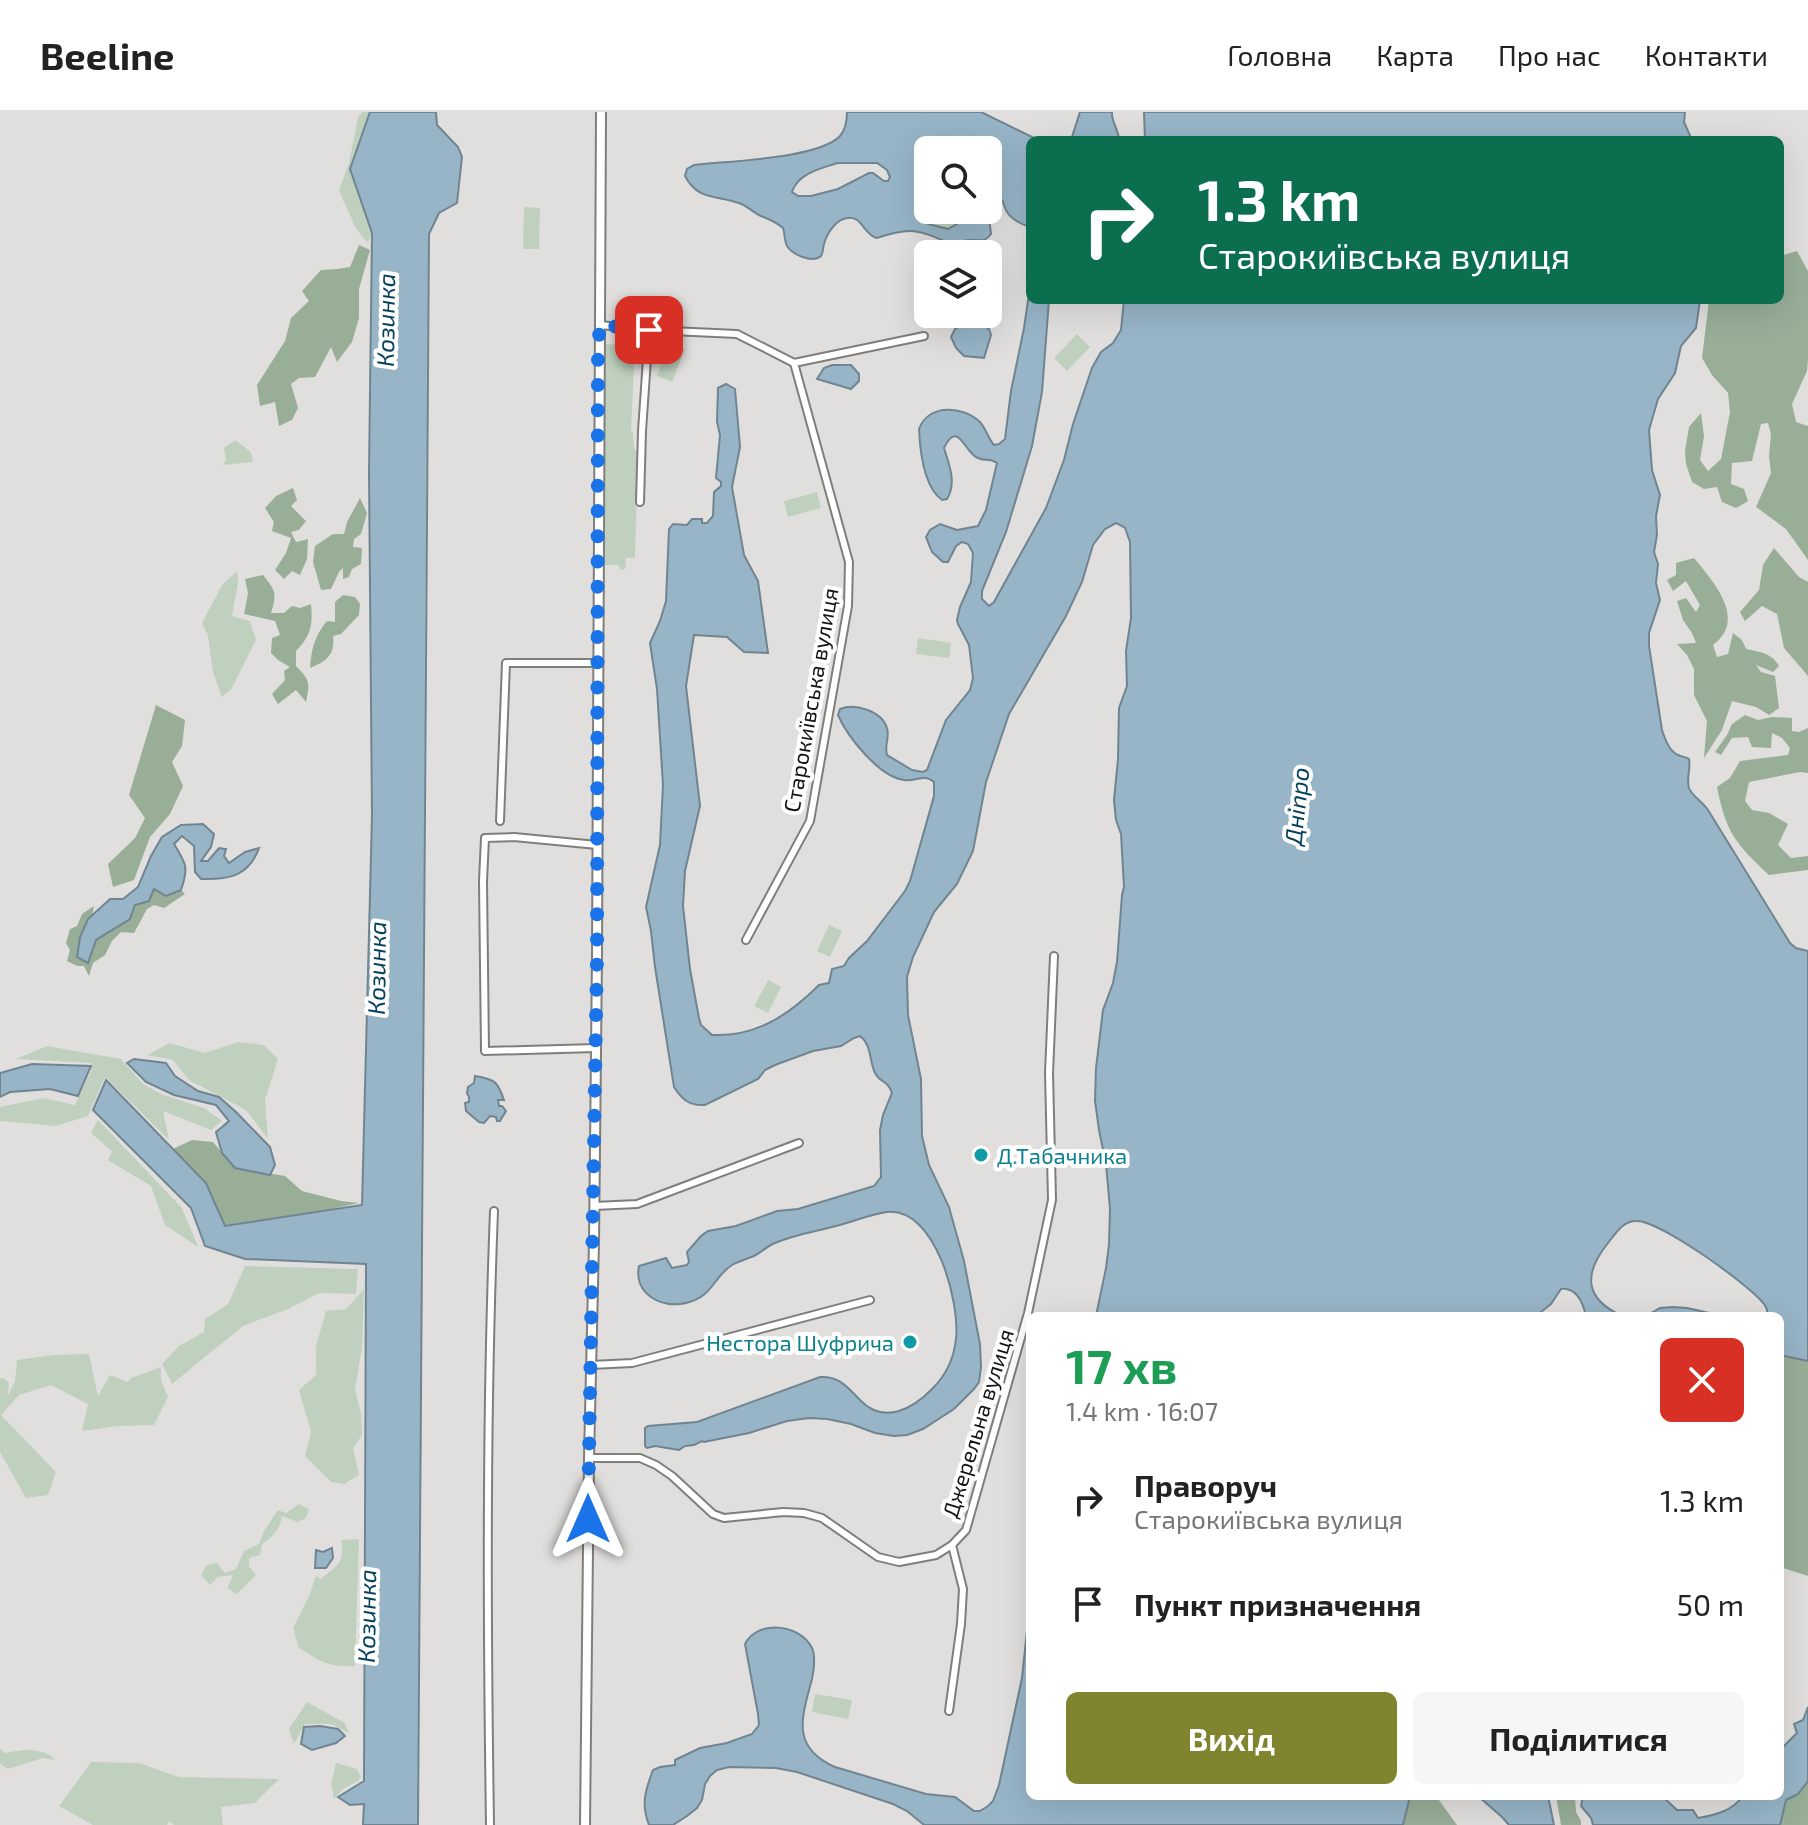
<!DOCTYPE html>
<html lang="uk">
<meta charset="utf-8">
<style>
body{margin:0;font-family:"Exo 2",sans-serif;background:#f6f6f6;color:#222;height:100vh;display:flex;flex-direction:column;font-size:30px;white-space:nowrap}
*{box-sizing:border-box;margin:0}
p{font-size:26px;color:#767676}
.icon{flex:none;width:44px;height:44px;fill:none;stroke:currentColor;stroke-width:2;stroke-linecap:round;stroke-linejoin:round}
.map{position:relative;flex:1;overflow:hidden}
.drawer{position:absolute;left:1026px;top:1200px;width:758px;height:488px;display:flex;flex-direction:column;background:#fff;border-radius:12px;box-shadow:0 8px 32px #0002}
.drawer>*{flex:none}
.banner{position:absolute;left:1026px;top:24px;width:758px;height:168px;border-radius:12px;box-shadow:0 8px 32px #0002;background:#0b6e4f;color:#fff;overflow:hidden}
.buttons{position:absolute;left:914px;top:24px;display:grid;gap:16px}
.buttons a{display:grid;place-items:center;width:88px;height:88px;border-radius:12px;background:#fff;box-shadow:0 8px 32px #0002;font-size:40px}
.pin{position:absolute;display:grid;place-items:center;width:68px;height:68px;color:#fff;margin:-34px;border-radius:16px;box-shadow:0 4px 12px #0006}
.me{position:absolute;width:88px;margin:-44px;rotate:0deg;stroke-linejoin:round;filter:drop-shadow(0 0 6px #0008)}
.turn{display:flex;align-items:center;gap:28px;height:168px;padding:0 40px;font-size:36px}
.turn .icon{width:104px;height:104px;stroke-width:2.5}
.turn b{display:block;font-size:56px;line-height:68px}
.round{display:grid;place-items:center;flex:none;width:84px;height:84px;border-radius:12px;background:#f6f6f6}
.overview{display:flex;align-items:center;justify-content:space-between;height:136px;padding:0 40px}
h1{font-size:48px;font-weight:700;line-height:60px;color:#1e9e55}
.primary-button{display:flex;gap:16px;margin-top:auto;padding:16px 40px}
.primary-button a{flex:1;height:92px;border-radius:12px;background:#80842f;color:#fff;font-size:32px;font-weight:700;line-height:92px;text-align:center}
.primary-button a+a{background:#f6f6f6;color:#222}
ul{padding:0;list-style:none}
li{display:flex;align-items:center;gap:24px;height:104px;padding:0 40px}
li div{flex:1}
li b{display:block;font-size:30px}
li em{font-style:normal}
header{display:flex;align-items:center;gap:48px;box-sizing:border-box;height:112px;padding:0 40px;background:#fff;border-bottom:2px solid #e0e0e0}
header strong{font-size:38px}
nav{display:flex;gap:44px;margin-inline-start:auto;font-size:28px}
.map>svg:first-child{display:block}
.green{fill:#bfd1be}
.forest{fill:#98ae97}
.water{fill:#97b5c7;stroke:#708591;stroke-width:2;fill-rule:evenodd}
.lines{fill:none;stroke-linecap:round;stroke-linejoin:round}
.street-casing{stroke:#807e7b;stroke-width:10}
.secondary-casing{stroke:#807e7b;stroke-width:12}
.street{stroke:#fff;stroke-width:6}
.secondary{stroke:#fff;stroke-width:8}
.route{stroke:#1a73e8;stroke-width:14;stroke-dasharray:0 25.2}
.culture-dot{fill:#0f9aa8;stroke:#fff;stroke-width:3}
.labels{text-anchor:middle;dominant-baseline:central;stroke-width:8;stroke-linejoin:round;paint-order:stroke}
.street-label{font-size:22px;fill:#151413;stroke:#fff}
.culture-label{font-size:22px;fill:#0d838f;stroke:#fff;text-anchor:start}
.water-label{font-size:24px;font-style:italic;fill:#07425d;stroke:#fff}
</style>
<header>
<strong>Beeline</strong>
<nav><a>Головна</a><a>Карта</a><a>Про нас</a><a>Контакти</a></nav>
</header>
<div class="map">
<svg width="1808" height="1713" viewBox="0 0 1808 1713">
<rect width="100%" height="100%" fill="#e1dfdd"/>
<!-- green -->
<g class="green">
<polygon points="362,0 370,0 350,57 372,121 368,131 356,117 339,78 349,51 358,6"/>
<path d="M928,86V98H972L967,105L950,117C928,114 918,111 928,86Z"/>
<polygon points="524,95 540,96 539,137 523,137"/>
<polygon points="1077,222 1090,235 1067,259 1054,246"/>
<polygon points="669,231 685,237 672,270 657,264"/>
<polygon points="606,232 635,233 631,318 633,321 634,337 638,340 635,446 626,446 625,457 620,458 619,453 603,453"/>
<polygon points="235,328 251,340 253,350 223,353 226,348 224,336"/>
<polygon points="817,380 821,396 788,405 784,389"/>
<polygon points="237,459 238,471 232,504 250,509 256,528 232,576 222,585 213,560 208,524 202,511 222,473"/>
<polygon points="918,526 951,531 949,546 916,542"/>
<polygon points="829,813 842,819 830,845 817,839"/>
<polygon points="768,868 781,875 768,901 754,894"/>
<polygon points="238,930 264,933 278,947 265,988 268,1027 246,998 189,968 173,948 147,943 170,931 205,941"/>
<polygon points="47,934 121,947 143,972 161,982 204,996 222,1009 211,1018 163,999 169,1028 105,965 88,1004 56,1014 0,1009 0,995 44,986 75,993 91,959 92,951 16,947"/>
<polygon points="98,1008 182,1096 198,1135 165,1113 151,1074 108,1048 112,1039 91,1021"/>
<polygon points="245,1154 358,1157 356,1182 319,1181 288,1197 243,1214 172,1272 162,1252 179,1234 204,1220 205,1207 228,1192"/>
<polygon points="364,1177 362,1235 355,1278 361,1301 362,1323 353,1336 359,1363 344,1372 331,1370 305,1344 311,1320 299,1278 316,1263 316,1234 326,1199 346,1197"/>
<polygon points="89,1242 98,1284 110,1263 128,1270 131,1266 161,1255 161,1268 168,1285 154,1313 118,1314 82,1319 88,1292 51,1273 19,1283 1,1303 56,1360 48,1383 26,1386 0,1340 0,1266 5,1267 9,1271 8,1284 15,1269 17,1248 54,1243"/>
<path d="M299,1392L309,1397L306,1406L298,1410L281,1404L282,1407C278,1418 273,1425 262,1432L260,1443L249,1446V1454L256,1463L237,1482L227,1476L233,1463L218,1465L210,1473L201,1463L207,1453L217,1451L225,1461L236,1457L244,1439L259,1432L264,1419L278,1398L286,1401Z"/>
<path d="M359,1427L355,1554C327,1555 322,1550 299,1536L293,1516L309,1484L316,1464L321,1467C338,1452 345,1452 341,1428Z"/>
<polygon points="815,1582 852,1588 848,1607 812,1600"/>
<polygon points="307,1590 345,1611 349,1621 331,1612 305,1612 294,1632 289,1617"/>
<path d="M0,1637L6,1641C23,1637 42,1635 56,1648L43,1646L8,1657L0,1652Z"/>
<polygon points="91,1650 139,1651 179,1665 279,1667 255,1691 221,1695 223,1713 174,1713 169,1709 167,1713 93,1713 59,1694"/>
<polygon points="336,1651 357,1657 361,1665 358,1669 343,1677 334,1687 331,1672"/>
</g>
<!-- forest -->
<g class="forest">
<polygon points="359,133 370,138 359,177 359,206 352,230 337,250 331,235 315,265 299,266 291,272 298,296 292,308 279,314 275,290 260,294 257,273 285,229 291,206 309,189 302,179 321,158 337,157 350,155"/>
<polygon points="1797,139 1808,159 1808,247 1807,259 1792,292 1796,310 1808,314 1808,448 1786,417 1756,395 1771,361 1769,344 1771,322 1768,311 1761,312 1752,349 1732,351 1731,372 1744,377 1748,389 1736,396 1722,390 1717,375 1704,377 1692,370 1686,352 1685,339 1689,315 1701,301 1704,324 1700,348 1708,359 1721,347 1730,300 1728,281 1712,263 1702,246 1709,188 1780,188 1780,144"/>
<polygon points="293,376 297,388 291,394 306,409 299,418 291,420 296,430 308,427 307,447 300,463 292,459 284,467 275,458 286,441 291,426 272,419 274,410 265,396 276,384"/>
<polygon points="360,386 367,401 361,422 354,427 353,435 362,436 361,452 352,457 349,465 343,467 343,456 339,460 331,477 321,478 313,450 315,434 333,422 344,422 347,410"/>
<polygon points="1774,436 1799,465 1808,470 1808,564 1784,536 1777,502 1762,494 1745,509 1740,500 1759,478 1763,453"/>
<path d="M1694,446C1713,469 1748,508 1713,533L1717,545L1728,542L1733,521L1742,528L1746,537C1760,540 1772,541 1779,554L1773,560L1756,553L1761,560L1775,564L1779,596L1769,603L1756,595L1732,589L1722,618L1704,646L1707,609L1694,583V557L1687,543L1677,532L1696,531L1692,521L1683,508L1677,489L1686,486L1696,500L1700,493L1686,469L1673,479L1667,468L1676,463V451Z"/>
<path d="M263,463C276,479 277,482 271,501H284L292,494L300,496L311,492C313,514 311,523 296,539V554C310,568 310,571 306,590L296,578L278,592L272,582L285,568L284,559L290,555L278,548L271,541L272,526L280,523L275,509L244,502L248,481L245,467Z"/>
<path d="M343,483L355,485L360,492L359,503L341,522L333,524C335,543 327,549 310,556C311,538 315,523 327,509L335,510V490Z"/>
<polygon points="156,593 185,608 182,634 172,650 183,674 170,702 150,725 134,768 113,775 108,752 135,726 145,706 129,683"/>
<path d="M1745,603L1758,608L1772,605L1792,606V619L1799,620L1808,616V661L1800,660L1749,670L1745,689L1752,698L1769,701L1788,712L1778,733L1791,746L1808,744V758L1769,763C1736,732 1726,721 1717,675L1730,666L1740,649L1788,643L1790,636L1782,626L1772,621L1771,636L1752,635L1748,625L1732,626L1721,643L1715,640L1727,623L1732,612Z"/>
<polygon points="154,776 166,784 181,778 185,782 164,796 154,793 147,797 134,821 121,820 112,829 105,843 93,851 89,864 84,854 77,854 67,849 70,838 66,831 70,817 77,814 82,802 94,794 92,804 88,807 96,828 130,807 135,793"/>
<polygon points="192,1028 213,1030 235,1056 285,1064 302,1079 341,1089 359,1091 307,1102 224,1114 206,1071 173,1037"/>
<polygon points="1780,1243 1808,1249 1808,1464 1780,1455"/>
<polygon points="1808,1669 1808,1713 1780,1713 1786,1688 1798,1682"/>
<polygon points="1410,1684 1436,1684 1457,1713 1403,1713"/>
<polygon points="1556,1684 1575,1684 1576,1700 1581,1709 1581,1713 1561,1713"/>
</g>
<!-- water -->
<g class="water">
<path d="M370,0H436L437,13L458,35L462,45L457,91L439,101L429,122C423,652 424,1183 418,1713H363L364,1692L350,1693L338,1685L364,1669L366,1152L245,1147L205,1134L191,1096L93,998L106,968L206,1071L225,1114L362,1093L372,704L369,360L372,121L350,57Z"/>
<path d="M847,0H981L1038,28H1030V115C1022,113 1009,106 1006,98C1004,95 1004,91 1002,88H995L988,97V38H928V86L924,102L928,112L948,117L962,109L972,98H988L991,122C983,132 980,127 969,128C962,128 958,132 951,132C919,118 912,114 877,126C864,123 862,104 848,106C836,107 827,121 824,132C823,135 823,142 821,144C812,152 792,142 787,134C784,128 785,121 783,116C776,110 769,107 761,104C753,100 747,94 739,91C717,83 698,89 685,64L687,57L694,53C726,49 818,47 840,24C846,17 847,9 847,0ZM838,51H877L887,58L890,65L888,69H884L873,61H869L838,77L811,84H798L792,80C797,62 821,56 838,51Z"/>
<path d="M1080,0H1112C1111,10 1119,18 1119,28H1071Z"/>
<polygon points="1144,0 1685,0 1684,10 1692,28 1145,28"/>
<path d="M1030,150V188H1049L1042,280L1032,334L1006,420L982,479V487L989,494L994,490L1046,396L1064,348L1073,312L1092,256L1101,240L1113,231L1121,218L1124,188H1700L1696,216L1681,234L1675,261L1658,287L1649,318L1652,358L1660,383L1656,404L1657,423L1654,440L1658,452L1656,471L1660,488L1649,521V534L1662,618C1665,627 1669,639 1678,643C1682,645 1686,645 1689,647C1691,656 1686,667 1689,676C1692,684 1703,690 1708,698L1790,831L1796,836L1808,839V1249L1780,1243V1204H1767C1767,1198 1768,1198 1764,1192C1751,1174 1658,1107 1636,1109C1623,1109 1616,1121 1608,1131C1584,1161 1583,1186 1622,1204H1586C1583,1191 1577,1175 1561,1177L1551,1192L1536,1204H1096L1106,1156L1109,1133L1110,1097L1106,1052L1099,1018L1095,989L1096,956L1103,898L1113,871L1117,850L1122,783L1124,775L1121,722L1116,708L1114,688L1118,647L1119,596L1127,574L1126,539L1131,506L1130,430L1125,416L1116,411L1105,417L1093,433L1082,470L1066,504L1009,602L986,670L973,739L957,772L934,800L913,845L907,865L908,903L921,967L922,1024L929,1053L949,1095L964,1149L980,1232L981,1255L979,1270L974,1277L954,1297L923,1317L907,1323L894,1324L875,1321L851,1312L827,1307L809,1306L787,1309L749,1321L704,1330L702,1329L694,1333L685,1334L679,1338L655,1334L647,1336L645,1334V1316L648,1314L697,1310L820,1265C840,1264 847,1275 860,1288C884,1313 913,1297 933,1276C946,1263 954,1245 956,1227C960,1191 936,1095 887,1100C871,1102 855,1109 840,1113C818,1119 796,1122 775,1131C767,1134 762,1140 754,1144C747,1147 739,1149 732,1153C713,1165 714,1184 686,1191C662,1197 633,1182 639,1154L666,1146L672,1156L687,1153L689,1150L687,1140L701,1124L708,1119L736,1114L777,1099L798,1097L874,1074L881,1065L880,1018L883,1003L892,981C888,968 880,971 875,961C869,949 872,933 860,924L854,926L841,934L813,939L775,953L765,958L758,967L705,993C690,994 682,988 674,975L655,855L651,819L646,795L660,733L663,673L657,577L650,531L660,509L666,489L669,417L673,412L687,413L692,407H702V411H707L713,404L714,380L721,374V370L716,366L720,323L717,310L718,276L726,272L735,277L740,335L732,375L744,443L758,469L768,541L744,540L727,525L694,523L686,574L700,694L685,759L683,794L690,857L699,906L701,913L712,923C756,925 789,903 819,873L829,871L832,857L844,854L849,846L867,829L905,779L910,769L934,684V670C924,661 916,670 904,668C879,665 847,624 838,603L840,597C855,591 882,599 887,616C890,625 884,633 887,643L912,658L923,660L927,658L946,608L970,578L973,566L969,533L958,512L957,508L960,495L971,470L973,441L968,432L962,430L956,434L948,450H943L932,440L926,425L930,418L940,412L957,418L978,414L986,398L997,351C988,345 987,350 978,346C965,342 958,306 944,336C949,352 957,371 947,387L942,388C924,375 920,339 919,317C928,292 962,293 980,310C986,317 988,326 994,333L999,332L1005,327L1011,279L1024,216L1029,182L1027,158Z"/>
<path d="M974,207C982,210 983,214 989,217L991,223L984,246L964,244L956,236L951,225L955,217Z"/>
<polygon points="832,253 851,253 859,262 859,269 851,277 817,267 824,256"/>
<path d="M203,712L214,722L211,735L201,749H208L219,736L226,737L224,744L229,751L245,740L259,736C249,764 229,768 201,767L195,760L194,734L182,724L174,732C186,751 189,756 181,778L166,784L154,777L149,789L135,793L130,807L96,828L88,851L77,845L80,825L88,807L110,787H123L138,775L151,744L162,725L181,713Z"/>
<polygon points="134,947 166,951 175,964 198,979 219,985 236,1000 270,1035 275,1053 270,1063 235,1056 222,1041 216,1020 229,1009 216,993 174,983 146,970 127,951"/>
<polygon points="32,952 91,954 78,984 50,977 10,980 0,985 0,961"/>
<path d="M475,964C495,967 498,970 504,988H498L499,994H502L506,999L500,1009H497L496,1005L490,1004L484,1011L479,1010L466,999L465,991L469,990V985L467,981L468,975L474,971Z"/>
<polygon points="1673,1195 1687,1196 1723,1204 1646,1204 1660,1196"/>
<polygon points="332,1436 333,1446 326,1456 315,1456 316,1438 323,1440"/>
<path d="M1030,1490V1684H1410L1403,1713H924L907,1699L893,1692L797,1660L776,1656L729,1655L717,1658L710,1664L705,1672L702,1688L697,1696L687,1704L673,1713H649C641,1692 645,1679 653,1658L660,1655L675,1653V1648L700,1636L727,1631L752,1622L759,1613L758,1602L745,1532C758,1507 800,1512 812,1536C816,1545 814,1557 812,1567C802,1605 790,1635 835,1655L926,1682L955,1685L974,1699H980L988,1694L993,1689L999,1673L1022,1566Z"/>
<path d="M1808,1595V1669L1798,1682L1786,1688L1780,1713H1593L1591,1706L1581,1694L1583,1684H1662L1677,1698H1693L1698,1706C1716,1703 1732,1699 1743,1684H1780V1638L1797,1621L1794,1612L1803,1608Z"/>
<polygon points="320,1614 338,1617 345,1624 336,1631 312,1638 301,1632 304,1615"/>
<polygon points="1478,1684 1548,1684 1554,1713 1509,1713 1502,1705"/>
</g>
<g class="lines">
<defs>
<g id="street">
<polyline points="600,213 649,218 737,222 794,251 924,224"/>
<polyline points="640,390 642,319 649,218"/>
<polyline points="500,709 506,551 597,551"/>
<polyline points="746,828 810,709 848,494 849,450 794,251"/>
<polyline points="596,936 485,939 483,769 485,726 514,725 597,733"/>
<polyline points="594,1094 637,1092 799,1031"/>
<polyline points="591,1253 632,1251 870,1188"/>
<polyline points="589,1346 640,1346 656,1353 672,1364 713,1402 724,1406 783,1400 804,1401 822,1406 878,1445 899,1450 936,1443 952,1433 966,1418 1028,1201 1052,1088 1049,961 1054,844"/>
<polyline points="949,1599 961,1512 963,1477 952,1433"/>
<path d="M490,1713C487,1508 486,1303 494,1099"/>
</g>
<polyline id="secondary" points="585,1713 589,1346 594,1130 597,844 601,0"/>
</defs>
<!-- street casing -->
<use href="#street" class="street-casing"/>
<!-- secondary casing -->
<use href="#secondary" class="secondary-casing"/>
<!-- street -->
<use href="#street" class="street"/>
<!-- secondary -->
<use href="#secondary" class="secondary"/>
</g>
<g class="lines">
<!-- route -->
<polyline class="route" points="588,1407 597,844 598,236 600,213 649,218"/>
</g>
<!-- markers -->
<g class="culture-dot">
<circle cx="981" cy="1043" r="8"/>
<circle cx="910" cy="1230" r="8"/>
</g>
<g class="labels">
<!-- street labels -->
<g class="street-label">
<text transform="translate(810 588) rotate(-80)">Старокиївська вулиця</text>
<text transform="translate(977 1311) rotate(-73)">Джерельна вулиця</text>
</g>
<!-- culture labels -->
<g class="culture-label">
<text x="997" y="1043">Д.Табачника</text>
<text x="894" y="1230" text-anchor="end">Нестора Шуфрича</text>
</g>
<!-- water labels -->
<g class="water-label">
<text transform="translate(385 208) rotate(-89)">Козинка</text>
<text transform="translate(1296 694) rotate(-84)">Дніпро</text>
<text transform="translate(376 856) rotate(-89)">Козинка</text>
<text transform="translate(366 1504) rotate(-89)">Козинка</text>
</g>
</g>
</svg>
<div class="buttons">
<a><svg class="icon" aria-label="search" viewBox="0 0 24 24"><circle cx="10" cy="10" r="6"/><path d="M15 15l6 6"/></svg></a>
<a><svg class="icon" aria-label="layers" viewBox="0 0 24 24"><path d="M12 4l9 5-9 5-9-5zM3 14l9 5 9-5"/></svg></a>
</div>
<div class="pin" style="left:649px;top:218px;background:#d93025"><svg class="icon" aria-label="arrive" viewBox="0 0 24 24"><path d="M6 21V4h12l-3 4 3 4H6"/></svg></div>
<svg class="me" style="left:588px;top:1407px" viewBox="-20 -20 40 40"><path d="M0-17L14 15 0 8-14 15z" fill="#1a73e8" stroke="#fff" stroke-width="4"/></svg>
<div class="banner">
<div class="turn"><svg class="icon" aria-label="right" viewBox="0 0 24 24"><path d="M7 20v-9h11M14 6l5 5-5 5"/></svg><div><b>1.3 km</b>Старокиївська вулиця</div></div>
</div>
<section class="drawer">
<div class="overview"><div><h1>17 хв</h1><p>1.4 km · 16:07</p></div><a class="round" style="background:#d93025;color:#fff"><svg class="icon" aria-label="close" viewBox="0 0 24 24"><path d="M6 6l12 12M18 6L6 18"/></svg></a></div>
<ul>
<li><svg class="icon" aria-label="right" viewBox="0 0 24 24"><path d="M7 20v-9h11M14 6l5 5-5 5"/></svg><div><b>Праворуч</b><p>Старокиївська вулиця</p></div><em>1.3 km</em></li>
<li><svg class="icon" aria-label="arrive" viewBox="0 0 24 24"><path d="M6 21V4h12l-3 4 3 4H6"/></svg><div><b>Пункт призначення</b></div><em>50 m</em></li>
</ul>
<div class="primary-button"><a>Вихід</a><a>Поділитися</a></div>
</section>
</div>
